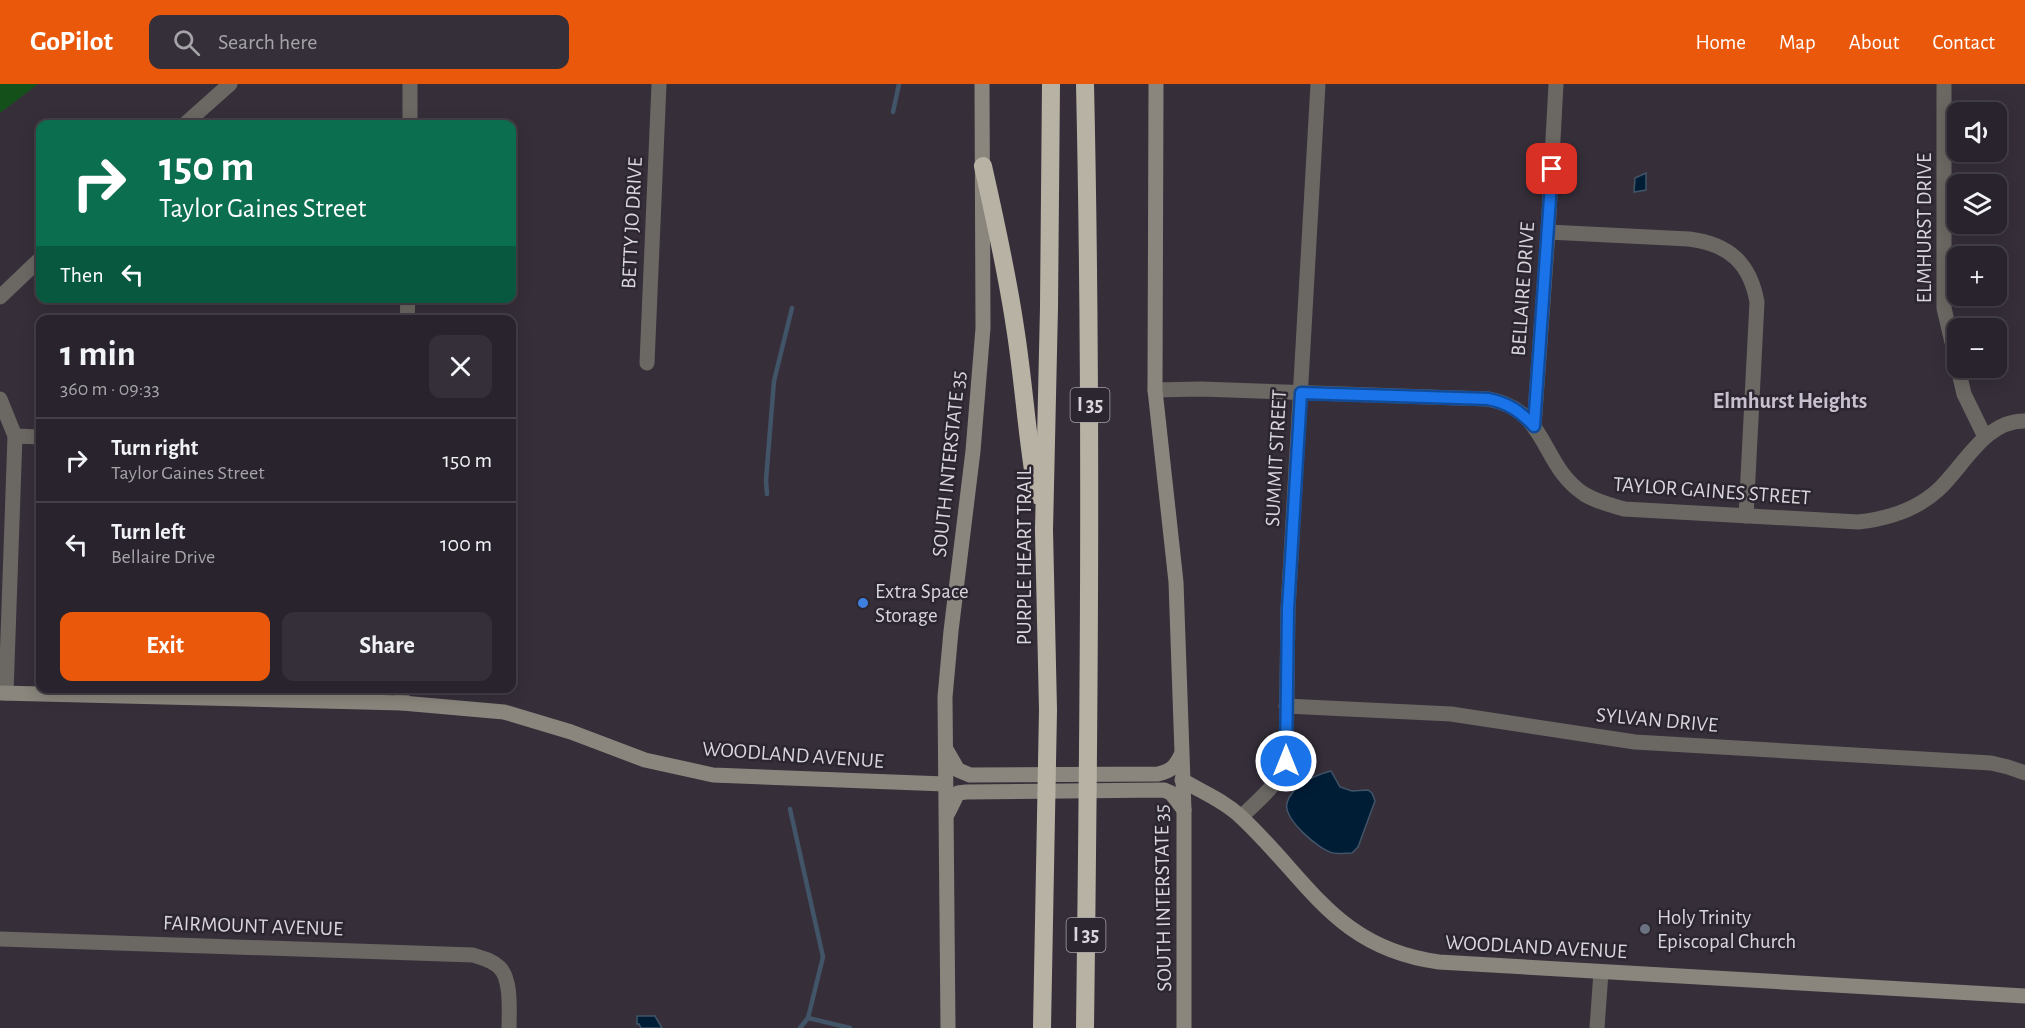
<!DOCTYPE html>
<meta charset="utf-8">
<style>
body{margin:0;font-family:"Alegreya Sans",sans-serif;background:#342f38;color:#f1f3f6;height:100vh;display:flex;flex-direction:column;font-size:22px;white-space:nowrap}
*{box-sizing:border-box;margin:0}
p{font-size:20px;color:#a5a4a9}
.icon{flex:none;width:33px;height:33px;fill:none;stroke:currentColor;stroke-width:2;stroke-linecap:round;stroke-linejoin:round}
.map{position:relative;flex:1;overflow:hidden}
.drawer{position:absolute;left:36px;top:231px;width:480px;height:378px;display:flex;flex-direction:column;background:#28232c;border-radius:12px;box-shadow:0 3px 15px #0003,0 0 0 2px #444048}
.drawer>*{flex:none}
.hud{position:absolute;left:36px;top:36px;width:480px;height:183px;border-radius:12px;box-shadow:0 3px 15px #0003,0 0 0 2px #444048;background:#0b6e4f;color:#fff;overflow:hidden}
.buttons{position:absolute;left:1947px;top:18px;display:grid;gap:12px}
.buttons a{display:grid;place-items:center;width:60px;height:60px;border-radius:12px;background:#28232c;box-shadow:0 3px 15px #0003,0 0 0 2px #444048;font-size:30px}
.pin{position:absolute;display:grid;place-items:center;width:51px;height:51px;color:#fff;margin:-26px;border-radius:12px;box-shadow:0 3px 9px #0006}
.me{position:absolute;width:66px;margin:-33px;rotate:0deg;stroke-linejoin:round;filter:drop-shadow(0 0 4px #0008)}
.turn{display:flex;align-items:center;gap:21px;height:126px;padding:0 24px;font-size:27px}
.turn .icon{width:78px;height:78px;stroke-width:2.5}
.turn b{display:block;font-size:42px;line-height:51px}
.then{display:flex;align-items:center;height:57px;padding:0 24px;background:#0003;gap:12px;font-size:22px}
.round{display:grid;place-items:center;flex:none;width:63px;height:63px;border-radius:12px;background:#342f38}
.overview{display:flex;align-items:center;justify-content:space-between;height:102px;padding:0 24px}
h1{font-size:36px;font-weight:700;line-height:45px}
.primary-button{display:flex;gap:12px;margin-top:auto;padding:12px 24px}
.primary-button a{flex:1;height:69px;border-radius:12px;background:#ea580c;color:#fff;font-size:24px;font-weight:700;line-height:69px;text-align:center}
.primary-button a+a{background:#342f38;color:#f1f3f6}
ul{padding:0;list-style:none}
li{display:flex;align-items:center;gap:18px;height:84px;padding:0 24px;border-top:2px solid #444048}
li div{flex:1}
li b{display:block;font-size:22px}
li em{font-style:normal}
header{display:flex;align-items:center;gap:36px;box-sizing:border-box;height:84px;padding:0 30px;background:#ea580c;color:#fff}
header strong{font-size:28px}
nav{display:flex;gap:33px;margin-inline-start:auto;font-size:21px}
.search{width:420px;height:54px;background:#342f38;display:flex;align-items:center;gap:15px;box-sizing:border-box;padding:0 21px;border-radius:12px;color:#a5a4a9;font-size:22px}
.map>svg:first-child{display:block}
.green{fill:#14501a}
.water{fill:#001d36;stroke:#415468;stroke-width:1.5}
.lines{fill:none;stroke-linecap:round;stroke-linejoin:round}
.stream{stroke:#415468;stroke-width:4.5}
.street{stroke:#6b6863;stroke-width:15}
.secondary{stroke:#8a867d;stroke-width:15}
.highway{stroke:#b8b2a4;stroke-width:18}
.route-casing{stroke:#114b97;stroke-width:15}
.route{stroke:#1a73e8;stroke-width:10}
.shop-dot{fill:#3f7fe0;stroke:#2c2630;stroke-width:2}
.worship-dot{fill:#6b7280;stroke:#2c2630;stroke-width:2}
.labels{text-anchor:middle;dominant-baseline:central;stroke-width:5;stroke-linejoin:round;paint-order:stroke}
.shield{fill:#2c2630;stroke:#a5a0a8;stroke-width:1.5}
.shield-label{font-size:20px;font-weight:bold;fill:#d9d5dc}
.street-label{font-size:21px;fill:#d9d5dc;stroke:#2c2630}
.poi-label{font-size:21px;fill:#d9d5dc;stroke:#2c2630;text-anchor:start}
.neighbourhood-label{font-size:22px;font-weight:bold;fill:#c8c0ce;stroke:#2c2630}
</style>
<header>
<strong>GoPilot</strong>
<div class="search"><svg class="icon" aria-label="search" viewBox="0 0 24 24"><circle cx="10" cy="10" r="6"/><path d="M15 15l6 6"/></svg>Search here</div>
<nav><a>Home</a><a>Map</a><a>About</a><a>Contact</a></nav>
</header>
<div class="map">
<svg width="2025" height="944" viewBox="0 0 2025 944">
<rect width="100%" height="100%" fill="#362f3a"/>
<!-- green -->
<polygon class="green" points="0,0 38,0 0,29"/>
<!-- water -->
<g class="water">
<polygon points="1646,89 1646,106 1634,108 1635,94"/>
<path d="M1331,687L1340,703L1352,707L1368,706L1372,709L1375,717L1358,763L1352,769C1346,769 1339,770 1333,769C1319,766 1283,735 1287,719C1292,701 1315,691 1331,687Z"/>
<polygon points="637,932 655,932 662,944 641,944 639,940 637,940"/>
</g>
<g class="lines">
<!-- stream -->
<g class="stream">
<polyline points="893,28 899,0"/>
<polyline points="767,410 766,396 774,297 792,224"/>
<polyline points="790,725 823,873 808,934 800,944"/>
<polyline points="808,934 850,944"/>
</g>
<!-- street -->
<g class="street">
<polyline points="1944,0 1944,224 1964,310 1985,353"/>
<polyline points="185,40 230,0"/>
<polyline points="410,40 410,0"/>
<path d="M1548,148L1689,155C1729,160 1750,179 1757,218L1746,432"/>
<polyline points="0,213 40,175"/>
<polyline points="407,236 408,214"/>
<polyline points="647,279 659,0"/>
<path d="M1155,306L1201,305L1488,315C1549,326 1540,381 1584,410C1597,418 1610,421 1624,425L1858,438C1886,435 1916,426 1938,406C1964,382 1985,336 2025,337"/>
<polyline points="0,315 15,352 6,609"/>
<polyline points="1534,342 1548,148 1556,0"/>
<polyline points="15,352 40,353"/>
<polyline points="402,619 402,604"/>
<polyline points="1286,622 1451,630 1635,658 1991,679 2008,683 2025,689"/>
<path d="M1241,733C1259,715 1278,702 1286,677L1288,525L1318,0"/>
<path d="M0,855L473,871C482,874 492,876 499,883C512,895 509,928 509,944"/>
<polyline points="1597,944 1601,888"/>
</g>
<!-- secondary -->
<g class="secondary">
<polyline points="1156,0 1155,306 1176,498 1184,726 1184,944"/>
<polyline points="0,609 402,619 504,628 571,648 645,676 713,691 945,700"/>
<path d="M947,667L958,686L970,691L1158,690C1171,687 1175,683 1181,671"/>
<path d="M1182,696C1202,708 1223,716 1240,732C1309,796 1335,864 1439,878L2025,912"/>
<polyline points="948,729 958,709 966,708 1164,706 1171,709 1184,726"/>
<polyline points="948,944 945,613 951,547 973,367 983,244 982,0"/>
</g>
<!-- highway -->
<g class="highway">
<path d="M983,82C995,135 1007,189 1015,243C1024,299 1027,356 1037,411"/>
<polyline points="1042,944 1048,626 1044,446 1049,223 1051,0"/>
<path d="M1085,944C1089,629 1092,315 1085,0"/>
</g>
</g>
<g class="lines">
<defs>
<path id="route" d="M1286,677L1288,525L1301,309L1488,315C1508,319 1520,327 1534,342L1552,85"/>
</defs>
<!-- route casing -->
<use href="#route" class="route-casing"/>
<!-- route -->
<use href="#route" class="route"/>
</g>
<!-- markers -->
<circle class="shop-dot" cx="863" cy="519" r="6"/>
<circle class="worship-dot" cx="1645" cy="845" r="6"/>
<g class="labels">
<!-- shield labels -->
<g class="shield">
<rect x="1070.5" y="304" width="39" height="34" rx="4.5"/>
<rect x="1066.5" y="834" width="39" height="34" rx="4.5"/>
</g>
<g class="shield-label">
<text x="1090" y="321">I 35</text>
<text x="1086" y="851">I 35</text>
</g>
<!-- street labels -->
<g class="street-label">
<text transform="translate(632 139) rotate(-87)">BETTY JO DRIVE</text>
<text transform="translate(1924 144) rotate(-90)">ELMHURST DRIVE</text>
<text transform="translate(1523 205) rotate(-86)">BELLAIRE DRIVE</text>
<text transform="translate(1276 374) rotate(-87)">SUMMIT STREET</text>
<text transform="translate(949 380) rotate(-84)">SOUTH INTERSTATE 35</text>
<text transform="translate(1712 407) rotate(4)">TAYLOR GAINES STREET</text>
<text transform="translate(1024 472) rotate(-90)">PURPLE HEART TRAIL</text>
<text transform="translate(1657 636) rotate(5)">SYLVAN DRIVE</text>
<text transform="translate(793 671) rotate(4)">WOODLAND AVENUE</text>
<text transform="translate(1163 814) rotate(-91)">SOUTH INTERSTATE 35</text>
<text transform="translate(253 842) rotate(2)">FAIRMOUNT AVENUE</text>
<text transform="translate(1536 863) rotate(3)">WOODLAND AVENUE</text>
</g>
<!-- poi labels -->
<g class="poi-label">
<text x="875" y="507">Extra Space<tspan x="875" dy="24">Storage</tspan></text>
<text x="1657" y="833">Holy Trinity<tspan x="1657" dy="24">Episcopal Church</tspan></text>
</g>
<!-- neighbourhood labels -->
<g class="neighbourhood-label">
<text x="1790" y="317">Elmhurst Heights</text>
</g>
</g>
</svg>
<div class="buttons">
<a><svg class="icon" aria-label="sound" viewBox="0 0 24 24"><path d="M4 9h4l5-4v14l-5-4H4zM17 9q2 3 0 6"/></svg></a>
<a><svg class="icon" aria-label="layers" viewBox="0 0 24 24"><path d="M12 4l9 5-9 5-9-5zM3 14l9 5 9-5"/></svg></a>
<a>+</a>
<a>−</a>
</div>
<div class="pin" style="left:1552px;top:85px;background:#d93025"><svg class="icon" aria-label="arrive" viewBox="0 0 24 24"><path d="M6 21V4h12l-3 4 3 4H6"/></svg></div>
<svg class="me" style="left:1286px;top:677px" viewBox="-20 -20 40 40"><circle r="17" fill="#1a73e8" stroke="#fff" stroke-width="3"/><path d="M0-11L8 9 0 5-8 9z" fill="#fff"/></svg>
<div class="hud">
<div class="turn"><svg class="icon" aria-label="right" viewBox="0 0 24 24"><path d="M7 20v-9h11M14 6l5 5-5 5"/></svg><div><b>150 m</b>Taylor Gaines Street</div></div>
<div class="then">Then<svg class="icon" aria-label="left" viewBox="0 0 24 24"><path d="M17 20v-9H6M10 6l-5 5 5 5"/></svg></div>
</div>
<section class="drawer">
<div class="overview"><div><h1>1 min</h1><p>360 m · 09:33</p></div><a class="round"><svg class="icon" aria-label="close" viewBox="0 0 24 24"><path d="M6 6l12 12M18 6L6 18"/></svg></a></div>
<ul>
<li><svg class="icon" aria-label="right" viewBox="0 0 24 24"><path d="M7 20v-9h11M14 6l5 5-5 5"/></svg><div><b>Turn right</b><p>Taylor Gaines Street</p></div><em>150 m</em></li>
<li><svg class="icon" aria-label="left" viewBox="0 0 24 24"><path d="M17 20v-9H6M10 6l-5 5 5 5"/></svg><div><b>Turn left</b><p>Bellaire Drive</p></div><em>100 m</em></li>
</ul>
<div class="primary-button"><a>Exit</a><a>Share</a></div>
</section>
</div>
